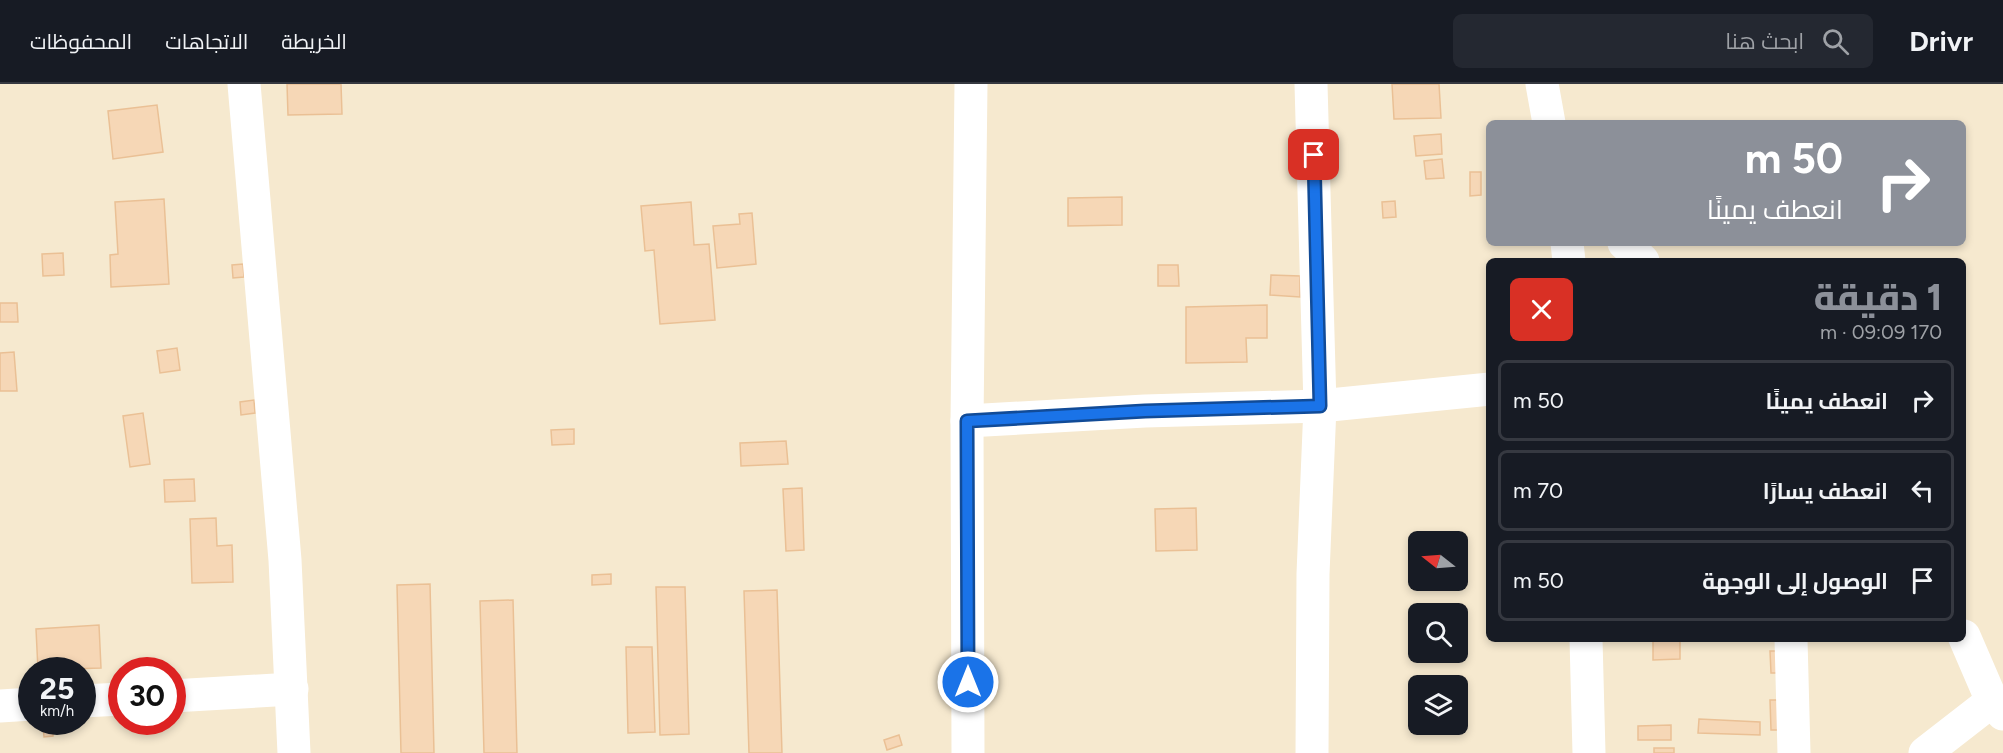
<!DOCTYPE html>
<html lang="ar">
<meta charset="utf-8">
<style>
body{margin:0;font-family:Figtree,Cairo,sans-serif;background:#242831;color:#f1f3f6;direction:rtl;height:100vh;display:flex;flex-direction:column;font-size:22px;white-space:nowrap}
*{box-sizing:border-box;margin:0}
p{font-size:20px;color:#9ea1a6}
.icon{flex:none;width:33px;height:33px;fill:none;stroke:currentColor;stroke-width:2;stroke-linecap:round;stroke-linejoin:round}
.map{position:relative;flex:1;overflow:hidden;direction:ltr}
.sheet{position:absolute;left:1486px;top:174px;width:480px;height:384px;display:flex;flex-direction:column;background:#171b24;border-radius:9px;box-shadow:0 3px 9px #0003;direction:rtl}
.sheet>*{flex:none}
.hud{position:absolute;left:1486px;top:36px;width:480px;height:126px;border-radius:9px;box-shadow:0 3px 9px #0003;direction:rtl;background:#8c9099;color:#fff;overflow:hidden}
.needle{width:39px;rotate:287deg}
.buttons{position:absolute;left:1408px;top:447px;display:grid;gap:12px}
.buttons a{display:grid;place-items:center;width:60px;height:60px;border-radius:9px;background:#171b24;box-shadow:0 3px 9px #0003;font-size:30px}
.speed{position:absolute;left:18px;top:573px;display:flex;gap:12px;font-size:30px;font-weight:700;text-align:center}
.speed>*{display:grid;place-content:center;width:78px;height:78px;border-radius:50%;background:#171b24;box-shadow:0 3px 9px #0003;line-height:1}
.speed small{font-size:15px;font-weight:400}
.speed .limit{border:9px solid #d22;background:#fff;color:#111}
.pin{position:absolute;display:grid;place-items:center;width:51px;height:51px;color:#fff;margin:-26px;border-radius:12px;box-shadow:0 3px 9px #0006}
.me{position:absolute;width:66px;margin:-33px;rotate:0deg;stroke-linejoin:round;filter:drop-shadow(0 0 4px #0008)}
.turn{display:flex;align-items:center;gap:21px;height:126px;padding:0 24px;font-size:27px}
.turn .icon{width:78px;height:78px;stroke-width:2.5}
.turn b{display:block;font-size:42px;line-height:51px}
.round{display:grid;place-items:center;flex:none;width:63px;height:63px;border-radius:9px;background:#242831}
.head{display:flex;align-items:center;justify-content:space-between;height:102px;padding:0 24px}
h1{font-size:36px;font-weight:800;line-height:45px;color:#8c9099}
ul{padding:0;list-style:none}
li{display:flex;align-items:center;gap:18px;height:81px;margin:0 12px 9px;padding:0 12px;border:3px solid #363941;border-radius:9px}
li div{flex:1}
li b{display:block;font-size:22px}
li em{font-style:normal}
header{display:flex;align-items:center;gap:36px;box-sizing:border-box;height:84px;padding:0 30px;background:#171b24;border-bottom:2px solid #363941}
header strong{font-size:28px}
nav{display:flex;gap:33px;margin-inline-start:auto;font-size:21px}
.search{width:420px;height:54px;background:#242831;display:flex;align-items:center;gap:15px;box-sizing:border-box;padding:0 21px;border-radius:9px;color:#9ea1a6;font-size:22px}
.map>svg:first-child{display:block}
.residential{fill:#f6e9cf;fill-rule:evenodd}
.building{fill:#f6d7b6;stroke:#eac095;stroke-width:1.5}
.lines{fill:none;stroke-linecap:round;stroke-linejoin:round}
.minor{stroke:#fff;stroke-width:33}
.route-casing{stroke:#114b97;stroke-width:15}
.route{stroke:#1a73e8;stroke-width:10}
</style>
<header>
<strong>Drivr</strong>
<div class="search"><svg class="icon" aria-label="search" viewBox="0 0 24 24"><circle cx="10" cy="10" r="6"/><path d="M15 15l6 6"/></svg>ابحث هنا</div>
<nav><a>الخريطة</a><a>الاتجاهات</a><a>المحفوظات</a></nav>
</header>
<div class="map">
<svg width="2003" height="669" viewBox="0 0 2003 669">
<rect width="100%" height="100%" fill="#fef6e1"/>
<!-- residential -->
<path class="residential" d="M0,0H2003V669H0ZM1490,39H1964V159H1490ZM1490,177H1964V555H1490ZM1419,458H1458V496H1419ZM1419,530H1458V568H1419ZM32,586H82V638H32ZM122,586H172V638H122ZM1419,602H1458V640H1419Z"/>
<!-- building -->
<g class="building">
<polygon points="287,0 341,0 342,30 288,31"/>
<polygon points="1392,0 1439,0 1441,34 1394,35"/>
<polygon points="157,21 163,68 113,75 108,27"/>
<polygon points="1441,50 1442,70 1416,72 1414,52"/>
<polygon points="1442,75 1444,94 1426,95 1424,77"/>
<polygon points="1470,88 1481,88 1481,111 1470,112"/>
<polygon points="1122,113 1122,141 1068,142 1068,114"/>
<polygon points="164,115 169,200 111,203 110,171 118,170 115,118"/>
<polygon points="1395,117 1396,133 1383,134 1382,118"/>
<polygon points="691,118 694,161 709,160 715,236 660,240 654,166 645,167 641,122"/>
<polygon points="752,129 756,180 717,184 713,142 740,140 739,130"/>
<polygon points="63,169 64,191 43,192 42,170"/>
<polygon points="243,180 244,193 233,194 232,181"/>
<polygon points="1158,181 1178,181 1179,202 1158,202"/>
<polygon points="1271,191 1300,192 1300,213 1270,211"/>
<polygon points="0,219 17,219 18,238 0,238"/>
<polygon points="1267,221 1267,254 1246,254 1247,278 1186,279 1186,223"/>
<polygon points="177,264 180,286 160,289 157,267"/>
<polygon points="14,268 17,307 0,307 0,269"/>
<polygon points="254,316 255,329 241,331 240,318"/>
<polygon points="143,329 150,380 130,383 123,332"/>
<polygon points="574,345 574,360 552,361 551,346"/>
<polygon points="786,357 788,380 741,382 740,359"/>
<polygon points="194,395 195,417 165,418 164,396"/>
<polygon points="802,404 804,466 786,467 783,405"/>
<polygon points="1196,424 1197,466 1156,467 1155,425"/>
<polygon points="216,434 217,462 232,461 233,498 192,499 190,435"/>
<polygon points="611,490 611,500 592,501 592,491"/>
<polygon points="430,500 434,669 401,669 397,501"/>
<polygon points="656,503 685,503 689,650 660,651"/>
<polygon points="777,506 782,669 749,669 744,507"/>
<polygon points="513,516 517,669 484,669 480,517"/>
<polygon points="99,541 101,584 38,586 36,545"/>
<polygon points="1653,555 1680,555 1680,575 1653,576"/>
<polygon points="626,563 652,563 655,648 628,649"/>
<polygon points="1770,567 1784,567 1784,589 1771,589"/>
<polygon points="1770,616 1787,616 1787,646 1771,646"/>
<polygon points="1699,635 1760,638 1760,651 1698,649"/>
<polygon points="53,640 53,652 44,653 43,641"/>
<polygon points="1671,641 1671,656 1638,656 1638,642"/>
<polygon points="899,651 902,661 887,666 884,656"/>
<rect x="1654" y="664" width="20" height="5"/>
</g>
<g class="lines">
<!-- minor -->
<g class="minor">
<polyline points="244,0 285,476 294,669"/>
<polyline points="1311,0 1320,322 1313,490 1312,669"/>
<polyline points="1542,0 1549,39"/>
<polyline points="1567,159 1569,177"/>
<polyline points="1624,159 1643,177"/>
<polyline points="967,337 1145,327 1320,322 1490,305"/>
<polyline points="1964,552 1992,617 2003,630"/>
<polyline points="1586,555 1589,669"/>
<polyline points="1791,555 1794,669"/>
<polyline points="172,612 292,605"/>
<polyline points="82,617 122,615"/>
<polyline points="0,622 32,620"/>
<polyline points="968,669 967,337 971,0"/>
<polyline points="1925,669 1992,617"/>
</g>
</g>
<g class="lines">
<defs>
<polyline id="route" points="968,598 967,337 1145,327 1320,322 1314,71"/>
</defs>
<!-- route casing -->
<use href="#route" class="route-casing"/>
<!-- route -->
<use href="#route" class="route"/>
</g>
</svg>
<div class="buttons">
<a><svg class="needle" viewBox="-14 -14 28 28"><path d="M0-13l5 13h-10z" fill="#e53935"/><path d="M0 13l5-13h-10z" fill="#9ea1a6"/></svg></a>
<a><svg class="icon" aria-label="search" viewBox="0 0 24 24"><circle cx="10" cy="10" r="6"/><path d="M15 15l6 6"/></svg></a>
<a><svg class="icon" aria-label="layers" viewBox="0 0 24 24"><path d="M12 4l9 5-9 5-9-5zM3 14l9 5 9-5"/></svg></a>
</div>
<div class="speed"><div>25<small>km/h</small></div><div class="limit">30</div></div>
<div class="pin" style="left:1314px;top:71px;background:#d93025"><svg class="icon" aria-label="arrive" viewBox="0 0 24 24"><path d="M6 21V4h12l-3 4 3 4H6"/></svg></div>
<svg class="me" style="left:968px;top:598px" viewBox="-20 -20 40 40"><circle r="17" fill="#1a73e8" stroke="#fff" stroke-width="3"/><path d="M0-11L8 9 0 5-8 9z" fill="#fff"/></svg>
<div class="hud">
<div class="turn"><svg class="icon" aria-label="right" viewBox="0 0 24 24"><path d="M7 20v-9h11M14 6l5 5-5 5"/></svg><div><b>50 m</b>انعطف يمينًا</div></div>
</div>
<section class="sheet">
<div class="head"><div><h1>1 دقيقة</h1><p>170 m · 09:09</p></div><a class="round" style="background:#d93025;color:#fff"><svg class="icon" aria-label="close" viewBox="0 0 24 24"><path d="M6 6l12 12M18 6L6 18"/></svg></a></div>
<ul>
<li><svg class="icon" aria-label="right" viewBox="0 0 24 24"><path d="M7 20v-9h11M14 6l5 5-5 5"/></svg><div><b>انعطف يمينًا</b></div><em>50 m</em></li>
<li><svg class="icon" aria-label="left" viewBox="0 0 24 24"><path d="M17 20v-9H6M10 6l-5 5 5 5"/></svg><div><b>انعطف يسارًا</b></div><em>70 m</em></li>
<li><svg class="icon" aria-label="arrive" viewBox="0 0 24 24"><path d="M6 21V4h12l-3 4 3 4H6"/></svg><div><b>الوصول إلى الوجهة</b></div><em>50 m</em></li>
</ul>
</section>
</div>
